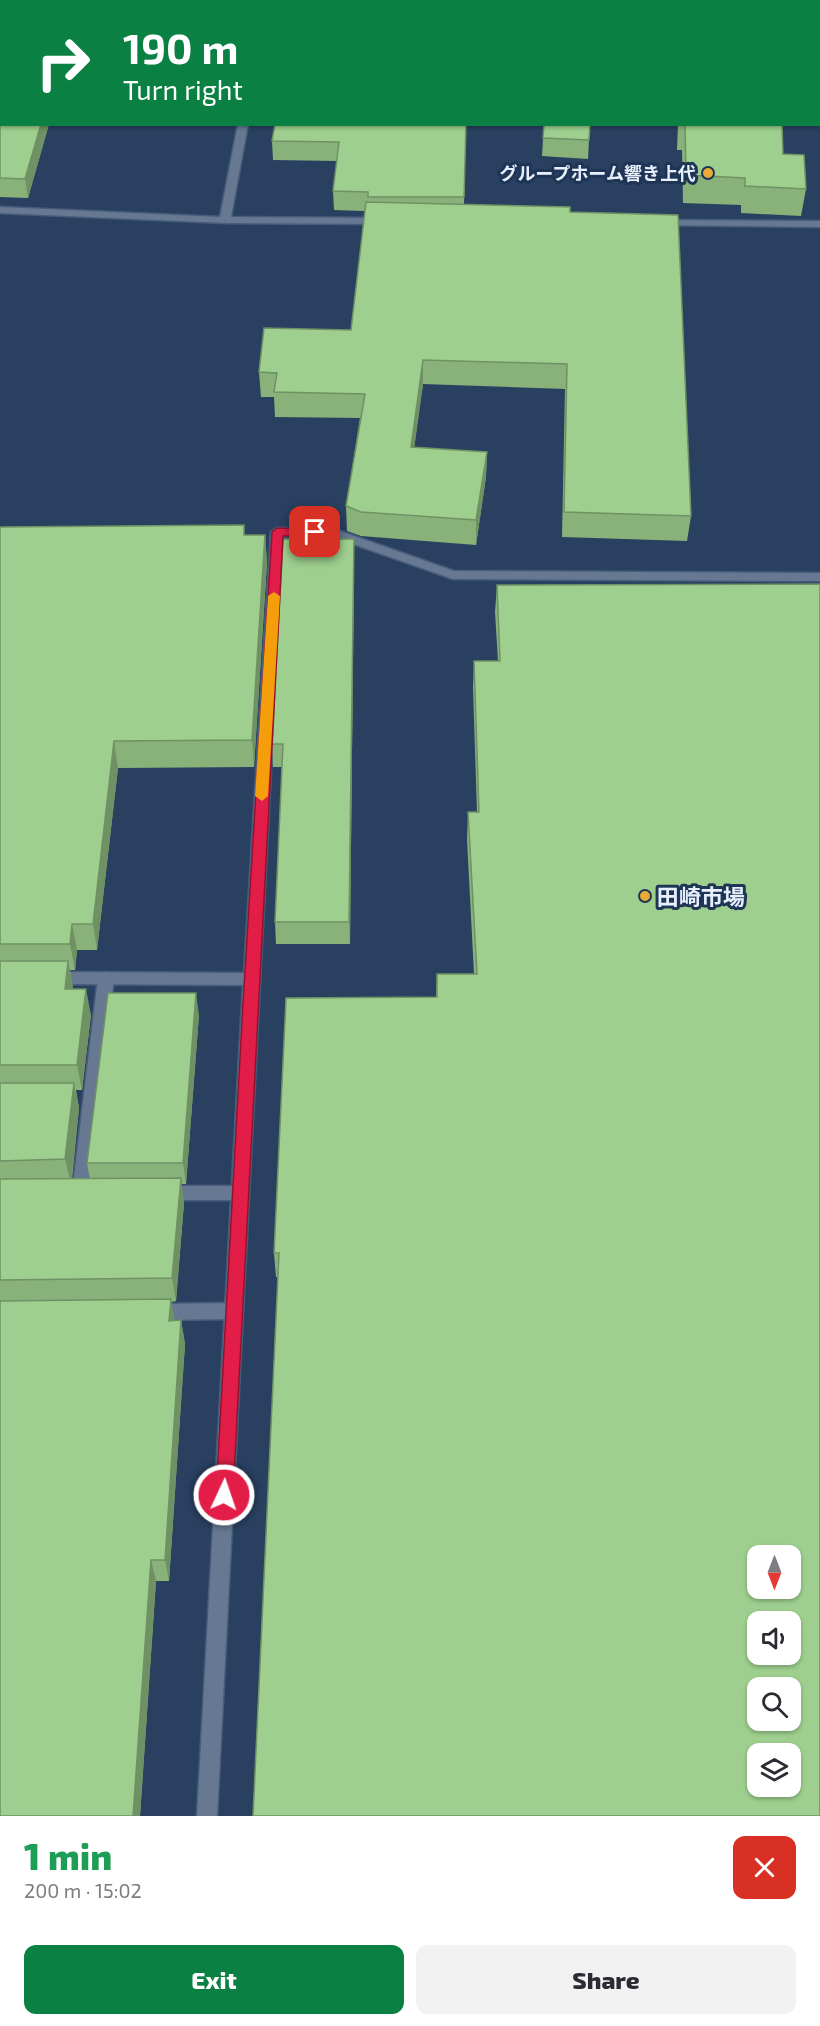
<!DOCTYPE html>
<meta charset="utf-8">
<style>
body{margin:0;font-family:"Exo 2","Noto Sans JP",sans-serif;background:#f2f2f3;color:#2b2b33;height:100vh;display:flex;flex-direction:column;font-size:22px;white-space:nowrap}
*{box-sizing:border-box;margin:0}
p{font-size:20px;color:#7c7c81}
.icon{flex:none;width:33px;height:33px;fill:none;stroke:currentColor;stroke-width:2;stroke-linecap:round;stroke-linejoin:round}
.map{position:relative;height:1816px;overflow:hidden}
.panel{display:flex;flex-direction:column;background:#fff;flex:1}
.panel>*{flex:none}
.guide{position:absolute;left:0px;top:0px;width:820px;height:126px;box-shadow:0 2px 4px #0004;background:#0b8043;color:#fff;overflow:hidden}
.needle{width:39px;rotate:180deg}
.buttons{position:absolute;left:747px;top:1545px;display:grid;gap:12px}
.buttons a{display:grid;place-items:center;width:54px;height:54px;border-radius:12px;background:#fff;box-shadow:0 2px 4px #0004;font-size:30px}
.pin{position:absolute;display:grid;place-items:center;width:51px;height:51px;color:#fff;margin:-26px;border-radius:12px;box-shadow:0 3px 9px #0006}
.me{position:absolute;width:66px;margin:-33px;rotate:3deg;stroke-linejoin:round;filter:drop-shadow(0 0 4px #0008)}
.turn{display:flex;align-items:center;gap:21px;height:126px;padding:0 24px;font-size:27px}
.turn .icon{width:78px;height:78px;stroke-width:2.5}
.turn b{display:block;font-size:42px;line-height:51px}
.round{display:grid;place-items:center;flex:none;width:63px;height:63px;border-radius:12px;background:#f2f2f3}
.overview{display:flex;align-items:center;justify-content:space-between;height:102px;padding:0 24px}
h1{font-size:36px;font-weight:800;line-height:45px;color:#1e9e55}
.primary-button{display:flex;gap:12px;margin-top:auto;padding:12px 24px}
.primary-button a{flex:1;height:69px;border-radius:12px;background:#0b8043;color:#fff;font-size:24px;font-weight:800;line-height:69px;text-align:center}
.primary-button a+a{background:#f2f2f3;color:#2b2b33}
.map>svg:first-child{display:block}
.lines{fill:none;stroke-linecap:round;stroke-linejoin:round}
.service-casing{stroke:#475c7a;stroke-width:3}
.minor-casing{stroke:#475c7a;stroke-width:3}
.service{fill:#667892;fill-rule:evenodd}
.minor{fill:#667892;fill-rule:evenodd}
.wall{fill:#88b27a}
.shaded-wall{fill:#6f9163}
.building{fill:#9ecf8e;stroke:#6f9163;stroke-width:1.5;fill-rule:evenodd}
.route{fill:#e11d48;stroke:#92132f;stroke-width:1.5}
.slow{fill:#f59e0b}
.poi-dot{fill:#e9aa38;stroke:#1f3556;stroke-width:2}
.labels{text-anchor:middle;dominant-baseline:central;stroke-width:6;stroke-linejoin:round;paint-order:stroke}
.far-poi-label{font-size:18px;font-weight:bold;fill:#e7effc;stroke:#1f3556;text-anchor:end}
.poi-label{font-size:22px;font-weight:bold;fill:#e7effc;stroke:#1f3556;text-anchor:start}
</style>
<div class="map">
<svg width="820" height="1816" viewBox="0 0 820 1816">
<rect width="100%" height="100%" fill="#294061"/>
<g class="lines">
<defs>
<g id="service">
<polygon points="106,972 111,974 114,978 89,1187 95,1193 93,1198 87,1200 74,1198 72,1193 98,978 101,974"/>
<polygon points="165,1186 240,1186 246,1188 248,1193 246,1198 240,1200 165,1200 159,1198 157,1193 159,1188"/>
<polygon points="234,1303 240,1306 243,1311 240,1316 234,1319 153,1320 147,1317 144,1312 147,1307 153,1304"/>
</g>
<g id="minor">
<polygon points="292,0 336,0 291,2"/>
<polygon points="238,124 248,124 231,217 385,218 390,221 385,224 225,223 0,213 0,207 220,217"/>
<polygon points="658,220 820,221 820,227 654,225 654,221"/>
<polygon points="277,528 334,529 454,571 820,573 820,581 453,579 333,537 283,536 217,1816 197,1816 243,985 53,984 48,982 45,978 48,974 53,972 244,973 271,532"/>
</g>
</defs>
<!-- service casing -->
<use href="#service" class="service-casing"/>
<!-- minor casing -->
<use href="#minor" class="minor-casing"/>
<!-- service -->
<use href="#service" class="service"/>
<!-- minor -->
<use href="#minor" class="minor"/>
</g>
<!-- wall -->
<g class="wall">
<polygon points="0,0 234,0 234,2 2,2 2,124 49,124 28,198 0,197"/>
<polygon points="466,124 464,204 570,212 691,516 687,541 562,537 565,389 423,384 414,447 487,452 486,477 476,545 361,536 347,531 346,506 360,418 275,417 274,397 261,397 259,372 351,330 365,211 334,210 333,191 337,161 273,160 272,141"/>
<polygon points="544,124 589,140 588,159 542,156"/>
<polygon points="678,124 782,124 783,154 806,189 801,216 741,213 741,205 683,203 682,150 677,150"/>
<polygon points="0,527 245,535 265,535 267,562 254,767 118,768 97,950 77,950 75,970 70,970 73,989 91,1015 82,1090 76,1090 79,1108 72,1179 90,1179 87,1163 199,1015 186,1184 181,1184 184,1203 176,1301 171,1302 174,1321 181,1320 185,1344 169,1581 156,1581 140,1816 0,1816"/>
<polygon points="354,561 350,944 276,944 275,922 282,767 273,767 272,744"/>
<polygon points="820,584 278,1277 276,1277 274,1253 436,997 437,974 474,974 467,839 468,812 477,812 473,688 474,661 498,661 495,612 497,585"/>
</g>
<!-- shaded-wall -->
<g class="shaded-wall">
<polygon points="41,124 49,124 28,198 25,179"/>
<polygon points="423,360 423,384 411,472 411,447"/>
<polygon points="487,452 486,477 476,545 476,520"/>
<polygon points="265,535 267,562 254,767 252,740"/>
<polygon points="354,539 354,561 350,944 349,922"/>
<polygon points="114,741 118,768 97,950 93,924"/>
<polygon points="72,924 77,950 75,970 70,944"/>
<polygon points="68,961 73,987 70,1015 65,989"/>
<polygon points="86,989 91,1015 82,1090 77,1065"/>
<polygon points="196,993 199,1015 186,1184 183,1163"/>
<polygon points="74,1083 79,1108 71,1184 65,1159"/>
<polygon points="181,1178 184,1203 176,1301 172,1278"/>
<polygon points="171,1299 175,1322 169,1321"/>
<polygon points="181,1320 185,1344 169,1581 165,1560"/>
<polygon points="151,1560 156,1581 140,1816 133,1816"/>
</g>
<!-- building -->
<g class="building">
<polygon points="0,0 229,0 229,2 2,2 2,124 41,124 25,179 0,178"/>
<rect x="298" y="0" width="166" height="2"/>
<rect x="549" y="0" width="42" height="2"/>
<rect x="674" y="0" width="119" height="2"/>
<polygon points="275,124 466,124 464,197 368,197 368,192 333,191 339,142 272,141"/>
<polygon points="544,124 590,124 589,140 543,138"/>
<polygon points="685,124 782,124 783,154 804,155 806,189 745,186 745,178 686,175"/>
<polygon points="366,202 570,207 570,212 678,215 691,516 564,512 567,364 423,360 411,447 487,452 476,520 361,512 346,506 365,394 274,392 277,373 259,372 264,328 351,330"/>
<polygon points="244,525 244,535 265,535 252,740 114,741 93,924 72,924 70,944 0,944 0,527"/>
<polygon points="283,539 354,539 349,922 275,922 283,744 272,744"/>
<path d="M820,584V1816H253L279,1253H274L286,998L437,997V974H477L468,812H479L474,661H500L497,585ZM758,1556H790V1588H758ZM758,1622H790V1654H758ZM758,1688H790V1720H758ZM758,1754H790V1786H758Z"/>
<polygon points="0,961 68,961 65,989 86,989 77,1065 0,1065"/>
<polygon points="108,993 196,993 183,1163 87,1163"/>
<polygon points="0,1083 74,1083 65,1159 0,1161"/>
<polygon points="181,1178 172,1278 0,1280 0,1179"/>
<polygon points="171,1299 169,1321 181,1320 165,1560 151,1560 133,1816 0,1816 0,1301"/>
</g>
<!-- route -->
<polygon class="route" points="277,528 315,529 321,532 315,536 283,536 233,1495 230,1501 224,1503 218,1501 216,1495 243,1003 272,532"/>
<!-- slow -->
<polygon class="slow" points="274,592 280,596 268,796 262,801 255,796 268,596"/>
<!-- markers -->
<g class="poi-dot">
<circle cx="708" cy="173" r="6"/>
<circle cx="645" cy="896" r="6"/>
</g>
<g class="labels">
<!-- far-poi labels -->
<g class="far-poi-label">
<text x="696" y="173">グループホーム響き上代</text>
</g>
<!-- poi labels -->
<g class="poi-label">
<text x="657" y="896">田崎市場</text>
</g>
</g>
</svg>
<div class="buttons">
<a><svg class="needle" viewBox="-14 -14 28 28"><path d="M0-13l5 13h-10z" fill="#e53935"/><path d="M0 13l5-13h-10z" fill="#7c7c81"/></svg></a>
<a><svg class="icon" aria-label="sound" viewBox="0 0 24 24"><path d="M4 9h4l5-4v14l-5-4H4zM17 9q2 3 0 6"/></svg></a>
<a><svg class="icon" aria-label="search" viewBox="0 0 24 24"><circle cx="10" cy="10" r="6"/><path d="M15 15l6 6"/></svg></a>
<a><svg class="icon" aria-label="layers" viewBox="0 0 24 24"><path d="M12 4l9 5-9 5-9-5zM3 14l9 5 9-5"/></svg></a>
</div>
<div class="pin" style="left:315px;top:532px;background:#d93025"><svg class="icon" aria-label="arrive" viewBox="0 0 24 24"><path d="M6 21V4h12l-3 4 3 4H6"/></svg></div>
<svg class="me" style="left:224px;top:1495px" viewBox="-20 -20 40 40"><circle r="17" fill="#e11d48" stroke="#fff" stroke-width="3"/><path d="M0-11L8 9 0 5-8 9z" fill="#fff"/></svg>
<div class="guide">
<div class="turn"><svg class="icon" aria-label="right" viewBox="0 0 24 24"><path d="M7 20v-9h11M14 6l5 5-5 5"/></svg><div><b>190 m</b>Turn right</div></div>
</div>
</div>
<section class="panel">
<div class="overview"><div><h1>1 min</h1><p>200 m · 15:02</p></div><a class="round" style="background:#d93025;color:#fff"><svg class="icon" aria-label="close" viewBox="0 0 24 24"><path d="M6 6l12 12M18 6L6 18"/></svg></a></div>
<div class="primary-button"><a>Exit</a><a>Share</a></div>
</section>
